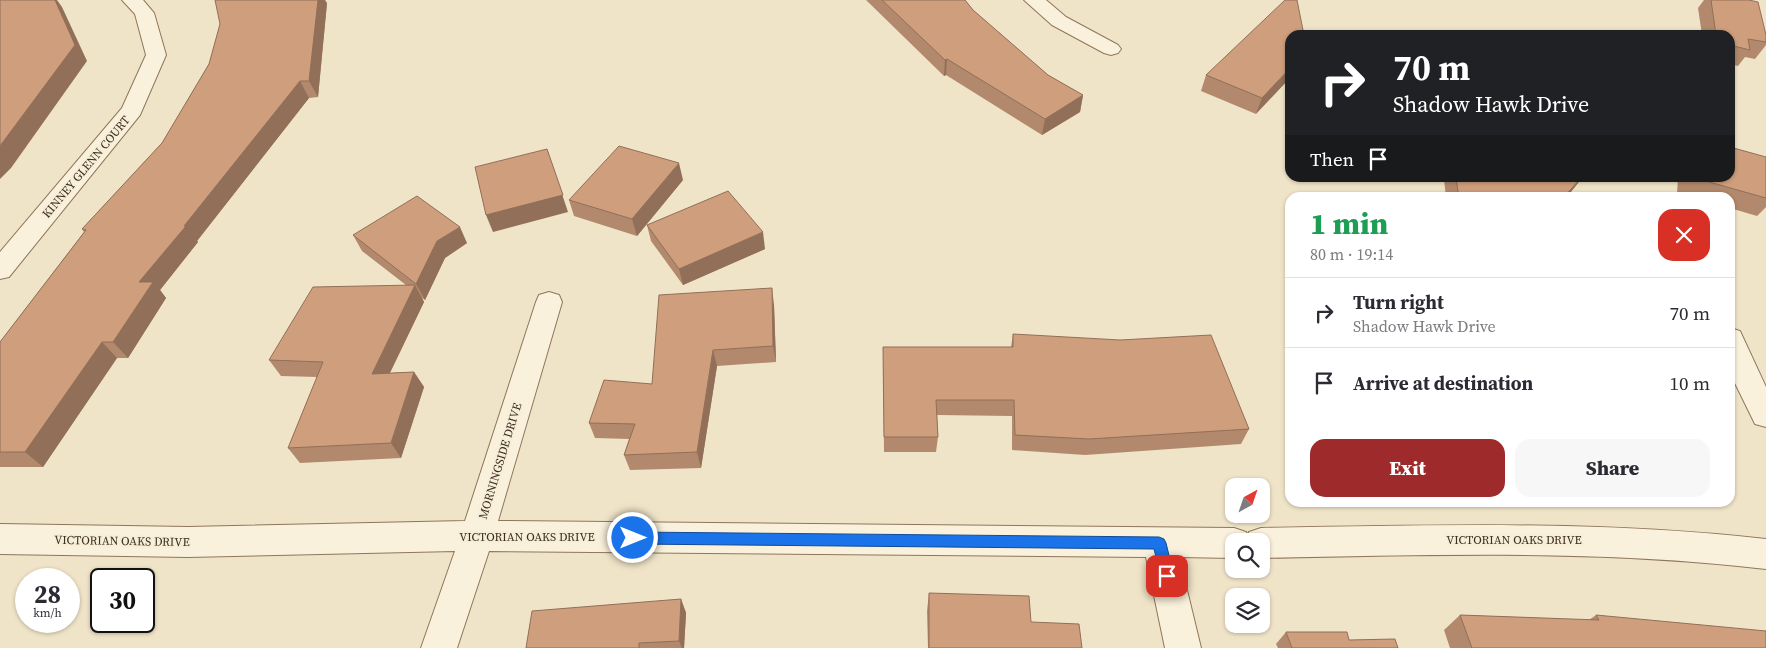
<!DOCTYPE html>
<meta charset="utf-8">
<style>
body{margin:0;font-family:"Source Serif 4",serif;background:#f7f7f7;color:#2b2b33;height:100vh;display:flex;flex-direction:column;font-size:19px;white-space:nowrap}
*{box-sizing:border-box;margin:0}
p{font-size:16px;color:#7c7c81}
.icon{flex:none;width:28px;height:28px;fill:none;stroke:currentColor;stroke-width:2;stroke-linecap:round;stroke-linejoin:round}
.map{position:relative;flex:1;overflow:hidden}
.side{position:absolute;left:1285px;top:192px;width:450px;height:315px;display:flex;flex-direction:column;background:#fff;border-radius:15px;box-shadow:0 1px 4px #0004}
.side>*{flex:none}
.top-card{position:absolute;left:1285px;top:30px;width:450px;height:152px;border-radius:15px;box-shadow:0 1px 4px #0004;background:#202124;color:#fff;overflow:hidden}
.needle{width:32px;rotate:40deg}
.buttons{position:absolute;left:1225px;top:478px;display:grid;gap:10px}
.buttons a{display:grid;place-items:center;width:45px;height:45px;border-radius:10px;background:#fff;box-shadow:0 1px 4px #0004;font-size:25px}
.speed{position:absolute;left:15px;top:568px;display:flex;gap:10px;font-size:25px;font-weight:700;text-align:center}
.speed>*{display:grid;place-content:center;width:65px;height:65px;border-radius:50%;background:#fff;box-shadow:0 1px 4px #0004;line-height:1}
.speed small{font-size:12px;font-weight:400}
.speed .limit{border:2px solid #111;border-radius:8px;background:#fff;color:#111}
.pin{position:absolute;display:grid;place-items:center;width:42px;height:42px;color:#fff;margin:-21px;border-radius:10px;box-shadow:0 2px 8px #0006}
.me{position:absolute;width:55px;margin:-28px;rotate:90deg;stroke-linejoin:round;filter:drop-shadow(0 0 4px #0008)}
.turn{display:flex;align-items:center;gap:18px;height:105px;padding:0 25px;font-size:22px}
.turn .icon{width:65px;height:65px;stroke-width:2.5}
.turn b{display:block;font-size:35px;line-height:42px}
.then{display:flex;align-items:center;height:48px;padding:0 25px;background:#0003;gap:10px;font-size:19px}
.round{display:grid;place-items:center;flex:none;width:52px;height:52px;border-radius:15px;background:#f7f7f7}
.overview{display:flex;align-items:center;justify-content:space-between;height:85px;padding:0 25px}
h1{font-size:30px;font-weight:800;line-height:38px;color:#1e9e55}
.cta{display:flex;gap:10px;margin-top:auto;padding:10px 25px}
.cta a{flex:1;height:58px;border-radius:15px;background:#9e2a2b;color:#fff;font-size:20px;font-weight:800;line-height:58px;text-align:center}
.cta a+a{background:#f7f7f7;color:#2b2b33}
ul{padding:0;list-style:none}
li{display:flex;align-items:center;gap:15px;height:70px;padding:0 25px;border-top:1px solid #e1e1e2}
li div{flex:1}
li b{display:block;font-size:19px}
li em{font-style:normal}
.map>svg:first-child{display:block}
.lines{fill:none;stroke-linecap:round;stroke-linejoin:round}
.street-casing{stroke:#8d765c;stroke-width:2}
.street{fill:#faf1dc;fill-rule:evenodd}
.wall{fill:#b2896c}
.shaded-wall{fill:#916f58}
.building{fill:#cf9f7d;stroke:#916f58}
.route{fill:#1a73e8;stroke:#114b97}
.labels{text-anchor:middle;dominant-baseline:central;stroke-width:4;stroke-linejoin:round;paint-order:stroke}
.street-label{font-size:12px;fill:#3d2e20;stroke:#f7eed8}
</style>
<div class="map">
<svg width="1766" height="648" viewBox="0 0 1766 648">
<rect width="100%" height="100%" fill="#f0e4c8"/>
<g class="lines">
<defs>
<g id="street">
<polygon points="122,0 143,0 154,13 166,55 140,115 9,277 0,279 0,252 122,108 146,55 135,14"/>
<polygon points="1024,0 1046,0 1066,17 1118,45 1121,49 1118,53 1111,55 1104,53 1052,25"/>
<path d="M549,292L559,295L562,302L498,521L1234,528L1246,532L1248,536L1249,532L1261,528C1430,525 1598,520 1766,539V569C1597,549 1431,555 1261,558V541H1234V558L1179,557L1201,648H1165L1146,557L489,551L457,648H421L455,551L188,557L0,554V524L188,527L465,521L536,302L539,295Z"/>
<polygon points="1730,328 1740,331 1766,387 1766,427 1755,424 1730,373"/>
</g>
</defs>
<!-- street casing -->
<use href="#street" class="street-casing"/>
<!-- street -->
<use href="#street" class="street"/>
</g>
<!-- wall -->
<g class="wall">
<polygon points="866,0 965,0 973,10 1048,75 1083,95 1080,112 1042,135 946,75 944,76"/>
<polygon points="1704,0 1749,0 1766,35 1766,45 1755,59 1745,57 1738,66 1730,64 1730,35 1702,35 1698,8"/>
<polygon points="327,3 318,97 309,98 197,241 198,242 160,290 166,298 128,358 117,358 43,467 0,467 0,342 84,232 82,229 162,143 209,64 220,24"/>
<polygon points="1304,35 1256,114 1201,91 1206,75"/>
<polygon points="1766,157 1766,207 1757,216 1730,208 1730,198 1693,198 1677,193 1678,178 1730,178"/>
<polygon points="1445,178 1582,178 1566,198 1446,198 1444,179"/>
<polygon points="683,180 637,236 574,216 569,200"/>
<polygon points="647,225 765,249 683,285 651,241"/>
<polygon points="353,235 467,243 445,258 425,300 422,298 424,302 390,373 414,372 424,387 401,458 300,463 288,448 317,377 281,376 269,360 406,285 362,251"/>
<polygon points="774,305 776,362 717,366 701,468 630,470 624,455 629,439 595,438 589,423 652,384"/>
<polygon points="1013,334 1249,429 1241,444 1085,455 1012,450 1012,416 937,415 938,437 936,452 884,452 883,347 1011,347"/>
<polygon points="929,593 1031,622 1082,648 928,648 927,611"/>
<polygon points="681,599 686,613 684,648 526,648"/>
<polygon points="1460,615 1589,620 1596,615 1766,648 1450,648 1444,630"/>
<polygon points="1286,632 1398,648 1278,648 1276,644"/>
</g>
<!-- shaded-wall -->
<g class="shaded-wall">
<polygon points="55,0 57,0 62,7 87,61 11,168 0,179 0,146"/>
<polygon points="318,0 325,0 327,3 318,97 309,81"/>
<polygon points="947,59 946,75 944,76 945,60"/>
<polygon points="1290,68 1290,78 1256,114 1262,98"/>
<polygon points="300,81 309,98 197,241 198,242 160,290 166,298 128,358 113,342 139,282"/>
<polygon points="1083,95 1080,112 1042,135 1045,119"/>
<polygon points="547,149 568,212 493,232 486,215"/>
<polygon points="679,163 683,180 637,236 632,219"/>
<polygon points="1582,178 1566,198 1563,198"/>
<polygon points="460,227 467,243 445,258 425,300 416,284 437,241"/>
<polygon points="763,232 765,249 683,285 679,269"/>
<polygon points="415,285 424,302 382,389 372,374"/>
<polygon points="772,288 774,305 776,362 773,346"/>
<polygon points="102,342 117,358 43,467 25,452"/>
<polygon points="713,350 717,366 701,468 697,452"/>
<polygon points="414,372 424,387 401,458 391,443"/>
<polygon points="681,599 686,613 684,648 682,648 679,641"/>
</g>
<!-- building -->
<g class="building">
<polygon points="0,0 55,0 75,45 0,146"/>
<polygon points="215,0 318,0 309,81 300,81 184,226 186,226 139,282 153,282 113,342 102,342 25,452 0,452 0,342 86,230 82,229 162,143 209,64 220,24"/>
<polygon points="882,0 965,0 973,10 1048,75 1083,95 1045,119 947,59 945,60"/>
<polygon points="1285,0 1297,0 1304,35 1290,35 1290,68 1262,98 1206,75"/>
<polygon points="1711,0 1749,0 1758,2 1766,35 1766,42 1748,39 1750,50 1730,45 1730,35 1716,35"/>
<polygon points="619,146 679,163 632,219 569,200"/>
<polygon points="1730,147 1766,157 1766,198 1695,178 1730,178"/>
<polygon points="547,149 563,195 486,215 475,167"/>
<polygon points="1456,178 1581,178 1563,198 1459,198"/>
<polygon points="728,191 763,232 679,269 647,225"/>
<polygon points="417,196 460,227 437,241 416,284 353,235"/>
<polygon points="415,285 372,374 414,372 391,443 288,448 323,362 269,360 313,287"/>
<polygon points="772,288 773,346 713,350 697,452 624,455 635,424 589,423 604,380 652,384 659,295"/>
<polygon points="1013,334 1120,340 1211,335 1249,429 1089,439 1015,435 1014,400 936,400 938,437 884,437 883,347 1013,347"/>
<polygon points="929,593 1029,596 1031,622 1079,624 1082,648 929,648"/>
<polygon points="681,599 679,641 639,643 639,648 526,648 532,611"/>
<polygon points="1460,615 1599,620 1596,615 1766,631 1766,648 1472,648"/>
<polygon points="1286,632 1347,632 1349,640 1395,639 1398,648 1292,648"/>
</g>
<!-- route -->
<polygon class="route" points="633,532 1159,537 1164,539 1166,543 1174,576 1172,581 1167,583 1162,581 1154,549 633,544 628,542 626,538 628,534"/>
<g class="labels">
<!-- street labels -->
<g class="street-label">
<text transform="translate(86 167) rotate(-50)">KINNEY GLENN COURT</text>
<text transform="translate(500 461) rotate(-73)">MORNINGSIDE DRIVE</text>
<text x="527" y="537">VICTORIAN OAKS DRIVE</text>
<text x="1514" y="540">VICTORIAN OAKS DRIVE</text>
<text transform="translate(122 541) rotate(1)">VICTORIAN OAKS DRIVE</text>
</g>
</g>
</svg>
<div class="buttons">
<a><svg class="needle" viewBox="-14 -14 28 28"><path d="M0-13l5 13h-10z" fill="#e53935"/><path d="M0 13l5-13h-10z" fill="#7c7c81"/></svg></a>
<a><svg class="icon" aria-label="search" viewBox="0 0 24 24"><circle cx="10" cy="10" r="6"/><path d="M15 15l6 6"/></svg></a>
<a><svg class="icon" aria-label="layers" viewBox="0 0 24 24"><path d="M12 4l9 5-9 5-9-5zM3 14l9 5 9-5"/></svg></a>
</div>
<div class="speed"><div>28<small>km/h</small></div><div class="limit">30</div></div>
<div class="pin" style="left:1167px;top:576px;background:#d93025"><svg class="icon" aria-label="arrive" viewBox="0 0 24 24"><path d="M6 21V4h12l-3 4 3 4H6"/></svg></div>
<svg class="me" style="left:633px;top:538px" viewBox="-20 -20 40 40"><circle r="17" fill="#1a73e8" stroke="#fff" stroke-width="3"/><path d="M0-11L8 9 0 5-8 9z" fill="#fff"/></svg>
<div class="top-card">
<div class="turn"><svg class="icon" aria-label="right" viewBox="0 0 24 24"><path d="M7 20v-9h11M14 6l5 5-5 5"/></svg><div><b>70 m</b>Shadow Hawk Drive</div></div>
<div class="then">Then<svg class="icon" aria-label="arrive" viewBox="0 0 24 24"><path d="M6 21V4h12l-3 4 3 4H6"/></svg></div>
</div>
<section class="side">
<div class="overview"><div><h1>1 min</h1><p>80 m · 19:14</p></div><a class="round" style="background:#d93025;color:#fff"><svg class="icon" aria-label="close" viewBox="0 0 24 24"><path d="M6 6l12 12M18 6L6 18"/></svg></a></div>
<ul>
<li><svg class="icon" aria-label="right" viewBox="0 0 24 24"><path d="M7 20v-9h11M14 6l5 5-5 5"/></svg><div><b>Turn right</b><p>Shadow Hawk Drive</p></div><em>70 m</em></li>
<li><svg class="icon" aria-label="arrive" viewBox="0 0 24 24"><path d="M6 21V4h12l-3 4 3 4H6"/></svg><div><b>Arrive at destination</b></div><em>10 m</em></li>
</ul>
<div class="cta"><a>Exit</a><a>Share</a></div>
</section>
</div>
